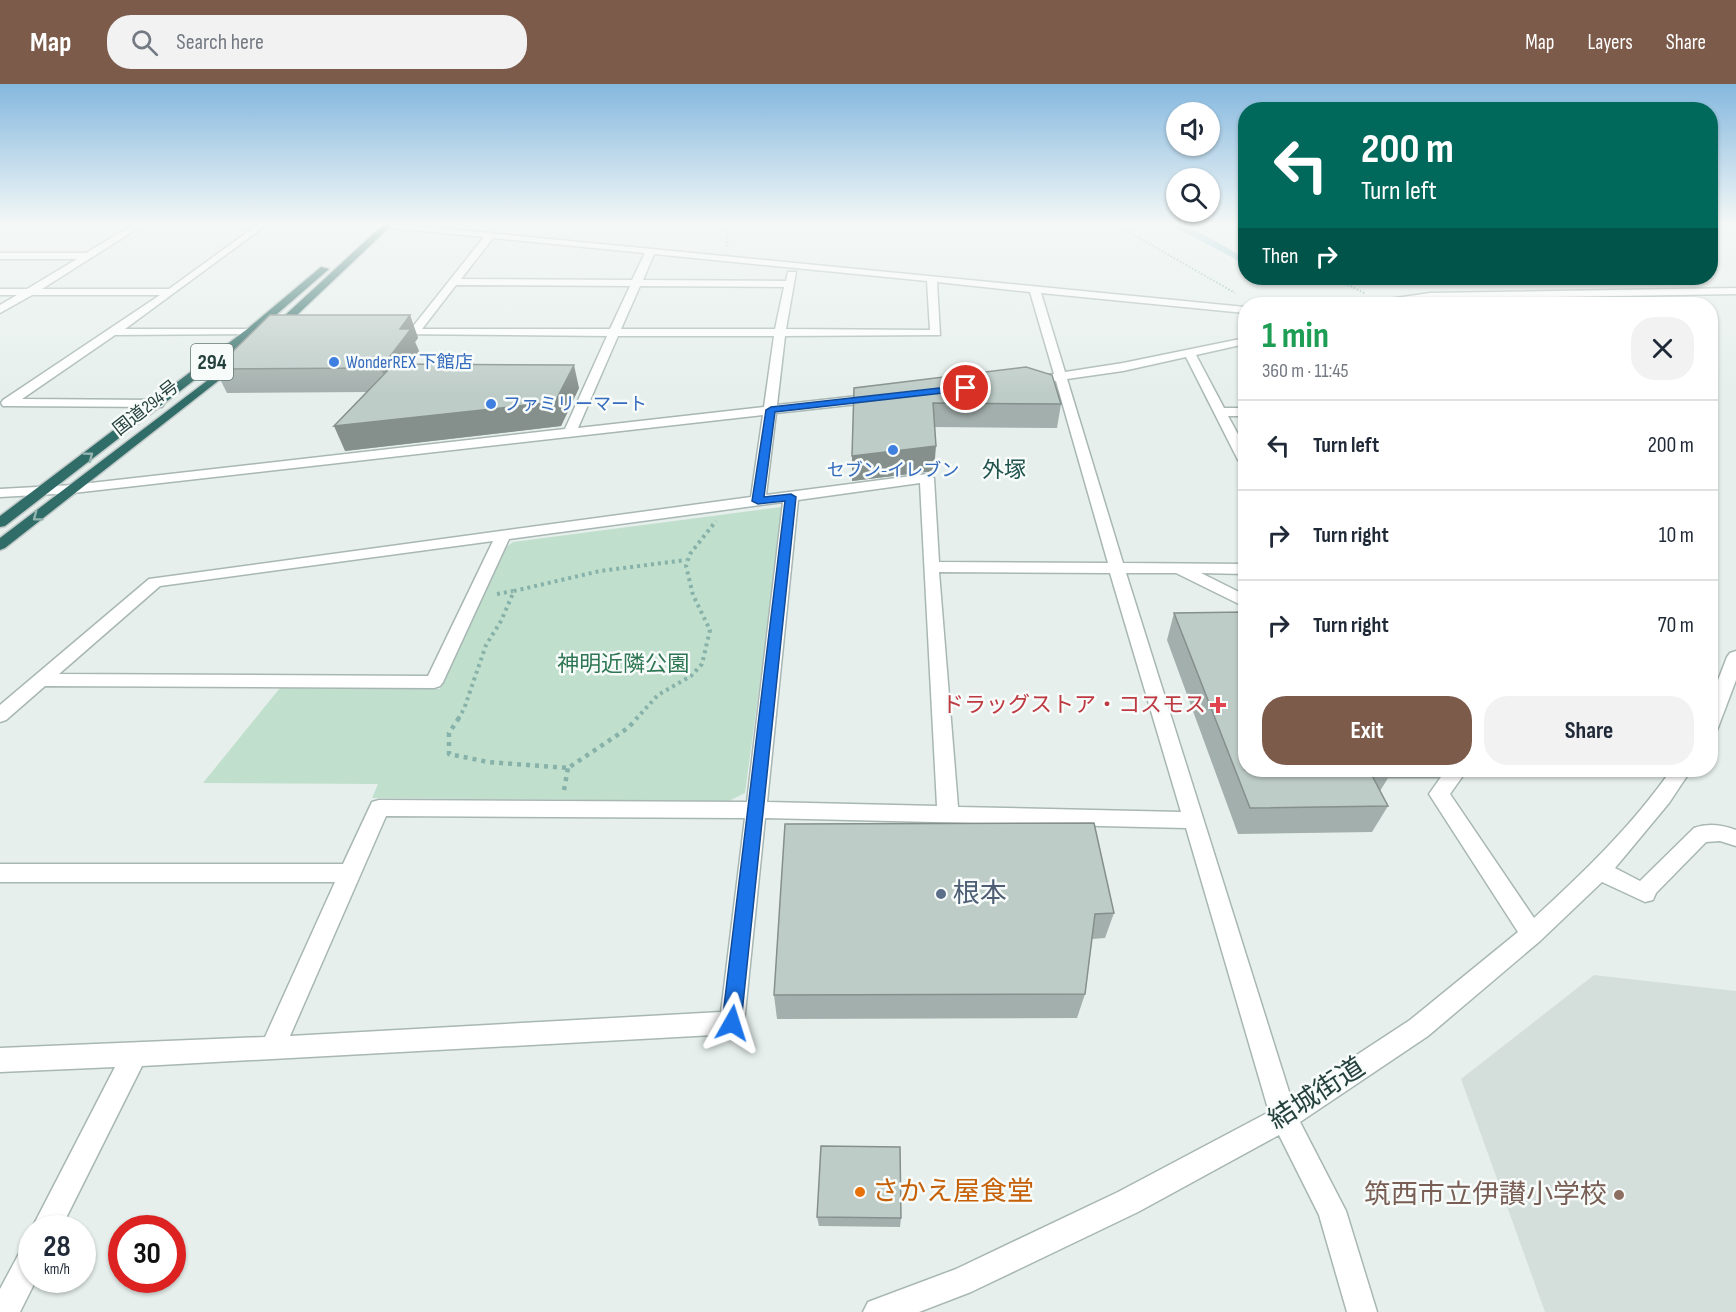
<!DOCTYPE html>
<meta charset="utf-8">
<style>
body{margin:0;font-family:"Sofia Sans Condensed","Noto Sans JP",sans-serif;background:#f2f2f3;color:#1f2937;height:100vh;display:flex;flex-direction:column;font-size:22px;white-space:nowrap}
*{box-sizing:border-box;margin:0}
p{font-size:20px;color:#747a83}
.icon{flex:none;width:33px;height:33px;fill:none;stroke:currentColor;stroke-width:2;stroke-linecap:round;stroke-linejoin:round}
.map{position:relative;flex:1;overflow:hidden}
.drawer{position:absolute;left:1238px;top:213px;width:480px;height:480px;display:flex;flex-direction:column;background:#fff;border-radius:24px;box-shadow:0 2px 4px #0004}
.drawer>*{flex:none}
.hud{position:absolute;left:1238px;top:18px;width:480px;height:183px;border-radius:24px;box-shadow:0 2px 4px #0004;background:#00695c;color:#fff;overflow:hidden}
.buttons{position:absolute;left:1166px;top:18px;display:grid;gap:12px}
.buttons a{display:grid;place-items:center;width:54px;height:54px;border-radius:50%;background:#fff;box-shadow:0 2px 4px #0004;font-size:30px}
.speed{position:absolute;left:18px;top:1131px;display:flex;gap:12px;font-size:30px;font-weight:700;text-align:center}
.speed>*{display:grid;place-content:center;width:78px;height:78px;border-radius:50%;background:#fff;box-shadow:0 2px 4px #0004;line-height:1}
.speed small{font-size:15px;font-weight:400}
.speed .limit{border:9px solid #d22;background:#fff;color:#111}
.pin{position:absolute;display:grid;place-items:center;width:51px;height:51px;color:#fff;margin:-26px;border:3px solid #fff;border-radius:50%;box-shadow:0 2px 6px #0007}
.me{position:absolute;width:66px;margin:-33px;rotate:6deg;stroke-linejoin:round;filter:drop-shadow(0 0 4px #0008)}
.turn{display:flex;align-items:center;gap:21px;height:126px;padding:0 24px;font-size:27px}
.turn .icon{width:78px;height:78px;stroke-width:2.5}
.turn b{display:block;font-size:42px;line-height:51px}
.then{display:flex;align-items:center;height:57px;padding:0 24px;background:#0003;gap:12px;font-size:22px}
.round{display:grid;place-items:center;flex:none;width:63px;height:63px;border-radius:24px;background:#f2f2f3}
.headline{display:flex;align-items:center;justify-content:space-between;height:102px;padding:0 24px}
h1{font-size:36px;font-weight:700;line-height:45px;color:#1e9e55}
.action{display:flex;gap:12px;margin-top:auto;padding:12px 24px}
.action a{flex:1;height:69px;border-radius:24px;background:#7d5b4b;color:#fff;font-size:24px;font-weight:700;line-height:69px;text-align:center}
.action a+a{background:#f2f2f3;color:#1f2937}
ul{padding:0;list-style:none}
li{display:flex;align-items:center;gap:18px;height:90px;padding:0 24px;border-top:2px solid #e0e1e3}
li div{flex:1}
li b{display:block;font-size:22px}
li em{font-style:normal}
header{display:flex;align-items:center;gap:36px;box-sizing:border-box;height:84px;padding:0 30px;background:#7d5b4b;color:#fff}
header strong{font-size:28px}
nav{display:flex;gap:33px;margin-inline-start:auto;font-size:21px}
.search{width:420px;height:54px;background:#f2f2f3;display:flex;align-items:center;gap:15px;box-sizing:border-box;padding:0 21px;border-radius:24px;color:#747a83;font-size:22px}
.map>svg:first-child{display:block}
.built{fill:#d4dfdb}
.green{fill:#c0dfcc}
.water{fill:#90bfd2}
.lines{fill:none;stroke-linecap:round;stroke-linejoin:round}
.minor-casing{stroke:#a8b7b4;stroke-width:3}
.highway-casing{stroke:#c2cac9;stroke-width:3}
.path-far2{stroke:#87b2aa;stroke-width:2;stroke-dasharray:1.5 2;stroke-linecap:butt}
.path-far1{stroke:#87b2aa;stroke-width:4;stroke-dasharray:3 4;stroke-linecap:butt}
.path{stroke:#87b2aa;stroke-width:4.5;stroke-dasharray:4 5;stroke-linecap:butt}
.minor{fill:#fff;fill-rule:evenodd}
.highway{fill:#316d68;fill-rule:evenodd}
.wall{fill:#a3afac}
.shaded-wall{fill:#858f8c}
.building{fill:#beccc8;stroke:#858f8c;stroke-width:1.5}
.oneway{stroke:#94b4b0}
.route{fill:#1a73e8;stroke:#114b97;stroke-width:1.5}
.shop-dot{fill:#3f7fe0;stroke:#f7fbf9;stroke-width:2}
.health-dot{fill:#e0444e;stroke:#f7fbf9;stroke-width:2}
.service-dot{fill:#5c6f8a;stroke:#f7fbf9;stroke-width:2}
.food-dot{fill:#e8710a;stroke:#f7fbf9;stroke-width:2}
.education-dot{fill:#8d6e63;stroke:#f7fbf9;stroke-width:2}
.labels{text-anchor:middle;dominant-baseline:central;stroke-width:5;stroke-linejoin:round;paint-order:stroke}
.far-shop-label{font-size:18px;fill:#366cbe;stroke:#f7fbf9;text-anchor:start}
.far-street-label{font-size:18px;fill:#25413d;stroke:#f7fbf9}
.shield{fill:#f7fbf9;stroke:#647975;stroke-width:1.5}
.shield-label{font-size:21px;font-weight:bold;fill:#25413d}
.far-quarter-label{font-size:22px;fill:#20534d;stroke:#f7fbf9}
.park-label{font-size:22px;fill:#2f7754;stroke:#f7fbf9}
.health-label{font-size:22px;fill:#be3a42;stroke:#f7fbf9;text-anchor:end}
.near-service-label{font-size:27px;fill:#4e5e75;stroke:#f7fbf9;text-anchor:start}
.near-street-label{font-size:27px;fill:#25413d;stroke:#f7fbf9}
.near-food-label{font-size:27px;fill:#c56008;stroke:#f7fbf9;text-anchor:start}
.near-education-label{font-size:27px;fill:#785e54;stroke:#f7fbf9;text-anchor:end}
</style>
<header>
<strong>Map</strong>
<div class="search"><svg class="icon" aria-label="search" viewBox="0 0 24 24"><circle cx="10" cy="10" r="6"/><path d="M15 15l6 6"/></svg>Search here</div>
<nav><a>Map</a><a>Layers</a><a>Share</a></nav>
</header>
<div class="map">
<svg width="1736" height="1228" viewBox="0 0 1736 1228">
<rect width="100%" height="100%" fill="#e6efec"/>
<!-- built -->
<polygon class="built" points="1594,891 1736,907 1736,1228 1545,1228 1461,995"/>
<!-- green -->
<polygon class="green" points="781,423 783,426 745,709 729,717 372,714 378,700 203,699 280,604 440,605 505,464 513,458"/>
<!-- water -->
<path class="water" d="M1167,139C1191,139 1224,163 1245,174V180Z"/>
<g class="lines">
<defs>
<g id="minor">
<polygon points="136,139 146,139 42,205 169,205 260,139 269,139 125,245 268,245 272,246 272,250 115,251 22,315 158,316 164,320 162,323 3,322 1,319 3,316 160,211 32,211 0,229 0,221 17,211 0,211 0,205 27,205 77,175 0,175 0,169 86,169"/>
<polygon points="365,139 378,139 369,142"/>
<path d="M386,139L1245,223V229L1041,209L1065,288L1123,279L1245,254V260L1196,271L1224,324H1245V332H1228L1245,363V380L1238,376L1186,273L1123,287L1067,295L1123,479L1245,480V490L1201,489L1245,511V523L1176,489H1126L1291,1014L1410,936L1518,848L1429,710L1441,693H1380L1373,691L1371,686H1467L1450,710L1534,834C1584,788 1632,742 1671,686H1691L1669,719L1615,784L1640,797L1694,744C1709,739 1721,741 1736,746V762L1720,757L1706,758L1656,809L1653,816L1645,818L1602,798L1540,857L1428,952L1300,1038L1346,1127L1377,1228H1347L1319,1131L1279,1051L1138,1128L971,1208L919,1228H863L868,1218L956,1185L1118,1108L1269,1028L1186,744L765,734L744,939L741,947L732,950L142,982L61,1144H32L115,983L0,988V964L265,953L335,798H0V780H343L372,718L379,716L747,718L783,418L509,455L443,598L440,602L434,604L45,602L6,636L0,638V621L149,495L751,413L763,331L73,409L0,413V405L73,401L565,345L607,252L388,250L386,248L392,245H411L484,153L388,144L383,141ZM493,154L645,169L632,196L461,195ZM654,170L927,197L930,246L786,245L796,188H788L786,197L643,196ZM937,198L1030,208L1054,290L1029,293L1023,297L1029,301L1056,297L1108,479L939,478L934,394L927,390L766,411L776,329L876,318L882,314L876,310L777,321L785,252L940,251ZM456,201L630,202L610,245H422ZM640,202L784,203L775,245H621ZM618,252H774L764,323L578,344ZM920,399L937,722L767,718L798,416ZM493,457L428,592L59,590L160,502ZM939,488L1110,489L1181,728L958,723ZM386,732L745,734L721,928L290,952Z"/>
<polygon points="1736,204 1736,210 1430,215 1393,220 1370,220 1375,217 1430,209"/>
<polygon points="1736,567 1736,596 1719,641 1717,646 1710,648 1710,617 1727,573 1730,569"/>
<polygon points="32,1160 32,1196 36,1196 20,1228 0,1228 0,1205 22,1164"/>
</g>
<g id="highway">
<polygon points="385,139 394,139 277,250 269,250 269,246"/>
<polygon points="321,183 329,185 254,250 5,442 0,443 0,432 246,246"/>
<polygon points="237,274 243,277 241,279 5,464 0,466 0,454"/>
</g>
</defs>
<!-- minor casing -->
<use href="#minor" class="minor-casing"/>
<!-- highway casing -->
<use href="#highway" class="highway-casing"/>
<!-- path-far2 -->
<g class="path-far2">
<polyline points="1113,139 1235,209"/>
<polyline points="1228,139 1245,148"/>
<polyline points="727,162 728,139"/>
<polyline points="1335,194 1366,210"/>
</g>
<!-- path-far1 -->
<g class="path-far1">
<polyline points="497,510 513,507"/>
<polyline points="458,635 464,625 486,561 501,537 514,507 600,487 686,476"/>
<polyline points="636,635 658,611 691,592 702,580 710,546 693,511 686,482 690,470 716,437"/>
</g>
<!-- path -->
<g class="path">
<polyline points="459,634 449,649 449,670 488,678 568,684 628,644 637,634"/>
<polyline points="564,706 568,684"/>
</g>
<!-- minor -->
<use href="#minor" class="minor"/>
<!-- highway -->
<use href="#highway" class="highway"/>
</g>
<!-- wall -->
<g class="wall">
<polygon points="410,231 418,254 415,258 419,267 410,280 579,304 561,342 345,367 367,308 227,309 215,285"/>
<polygon points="854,304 1061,320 1057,344 934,343 934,387 852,397 852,372"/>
<polygon points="1174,529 1245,686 1393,686 1380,707 1388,722 1372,748 1238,750 1167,556"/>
<polygon points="785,740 1114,829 1105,854 1092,855 1085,910 1077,934 777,935 774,911"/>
<polygon points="817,1133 901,1134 900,1143 819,1142"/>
</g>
<!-- shaded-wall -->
<g class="shaded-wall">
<polygon points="410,231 418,254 415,258 419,267 390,308 381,284 400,245"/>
<polygon points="574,281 579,304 561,342 345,367 334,342"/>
<polygon points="936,362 934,387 852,397 852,372"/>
</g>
<!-- building -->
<g class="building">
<polygon points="270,231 410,231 400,245 411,245 381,284 215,285"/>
<polygon points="394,280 574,281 555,318 334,342"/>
<polygon points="1026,283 1052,291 1061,320 933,319 936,362 852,372 854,304"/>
<polygon points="1245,528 1245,686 1369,686 1388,722 1250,724 1174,529"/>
<polygon points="1094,739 1114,829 1095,830 1085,910 774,911 785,740"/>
<polygon points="821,1062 900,1063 901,1134 817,1133"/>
</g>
<!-- one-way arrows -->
<defs><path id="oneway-chevron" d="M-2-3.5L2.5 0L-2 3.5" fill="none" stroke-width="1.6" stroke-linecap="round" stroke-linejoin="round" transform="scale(1.5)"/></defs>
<g class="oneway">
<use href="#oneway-chevron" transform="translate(89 372) rotate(-37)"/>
<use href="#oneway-chevron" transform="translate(37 433) rotate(143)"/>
</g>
<!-- sky -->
<linearGradient id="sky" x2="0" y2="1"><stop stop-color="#85b8df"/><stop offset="0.45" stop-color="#f4f8f6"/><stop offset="1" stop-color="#f4f8f6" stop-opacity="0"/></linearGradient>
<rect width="1736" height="311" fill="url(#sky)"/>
<!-- route -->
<polygon class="route" points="966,301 969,302 969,306 775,328 764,413 791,410 796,413 741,939 738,945 732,948 725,945 722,939 785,417 758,420 752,417 766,326 771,323"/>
<!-- markers -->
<g class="shop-dot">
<circle cx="334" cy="278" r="6"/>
<circle cx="491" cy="320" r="6"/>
<circle cx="893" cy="366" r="6"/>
</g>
<path class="health-dot" d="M1215 612h6v6h6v6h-6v6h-6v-6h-6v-6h6z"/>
<circle class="service-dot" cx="941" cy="810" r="6"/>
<circle class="food-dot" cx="860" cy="1108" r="6"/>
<circle class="education-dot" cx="1619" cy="1111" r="6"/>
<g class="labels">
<!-- far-shop labels -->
<g class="far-shop-label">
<text x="346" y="278">WonderREX 下館店</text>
<text x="503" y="320">ファミリーマート</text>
<text x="893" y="386" text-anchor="middle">セブン-イレブン</text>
</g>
<!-- far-street labels -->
<g class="far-street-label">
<text transform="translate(146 324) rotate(-38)">国道294号</text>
</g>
<!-- shield labels -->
<rect class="shield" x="191" y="260" width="42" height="36" rx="4.5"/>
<g class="shield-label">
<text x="212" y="278">294</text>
</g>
<!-- far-quarter labels -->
<g class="far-quarter-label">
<text x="1004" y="386">外塚</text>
</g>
<!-- park labels -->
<g class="park-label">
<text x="623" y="580">神明近隣公園</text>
</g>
<!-- health labels -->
<g class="health-label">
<text x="1206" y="621">ドラッグストア・コスモス</text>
</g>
<!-- near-service labels -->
<g class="near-service-label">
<text x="953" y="810">根本</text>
</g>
<!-- near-street labels -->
<g class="near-street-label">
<text transform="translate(1317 1010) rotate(-33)">結城街道</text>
</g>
<!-- near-food labels -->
<g class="near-food-label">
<text x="872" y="1108">さかえ屋食堂</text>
</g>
<!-- near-education labels -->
<g class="near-education-label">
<text x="1607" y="1111">筑西市立伊讃小学校</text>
</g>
</g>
</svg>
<div class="buttons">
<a><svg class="icon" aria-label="sound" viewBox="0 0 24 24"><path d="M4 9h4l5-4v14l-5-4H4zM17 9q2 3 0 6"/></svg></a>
<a><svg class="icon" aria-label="search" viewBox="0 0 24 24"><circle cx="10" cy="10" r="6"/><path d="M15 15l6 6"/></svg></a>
</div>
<div class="speed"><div>28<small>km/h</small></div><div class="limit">30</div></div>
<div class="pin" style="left:966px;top:304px;background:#d93025"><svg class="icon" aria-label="arrive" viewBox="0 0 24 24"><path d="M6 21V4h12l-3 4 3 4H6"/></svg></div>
<svg class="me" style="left:732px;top:939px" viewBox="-20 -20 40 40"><path d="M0-17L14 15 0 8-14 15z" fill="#1a73e8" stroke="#fff" stroke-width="4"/></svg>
<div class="hud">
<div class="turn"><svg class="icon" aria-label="left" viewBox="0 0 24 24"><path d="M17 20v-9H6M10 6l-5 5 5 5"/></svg><div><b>200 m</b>Turn left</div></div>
<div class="then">Then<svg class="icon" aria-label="right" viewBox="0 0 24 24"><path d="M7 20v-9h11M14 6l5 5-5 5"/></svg></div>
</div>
<section class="drawer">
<div class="headline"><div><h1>1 min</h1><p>360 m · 11:45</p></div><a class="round"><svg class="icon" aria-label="close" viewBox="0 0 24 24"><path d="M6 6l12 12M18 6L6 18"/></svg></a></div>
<ul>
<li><svg class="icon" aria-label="left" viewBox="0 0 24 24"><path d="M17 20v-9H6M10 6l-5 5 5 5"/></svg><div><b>Turn left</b></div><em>200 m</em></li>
<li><svg class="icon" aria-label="right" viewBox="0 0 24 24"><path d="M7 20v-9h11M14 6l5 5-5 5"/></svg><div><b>Turn right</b></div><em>10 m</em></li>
<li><svg class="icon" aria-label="right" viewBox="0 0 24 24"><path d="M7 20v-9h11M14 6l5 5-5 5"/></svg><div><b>Turn right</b></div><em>70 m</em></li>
</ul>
<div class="action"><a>Exit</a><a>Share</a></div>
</section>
</div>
